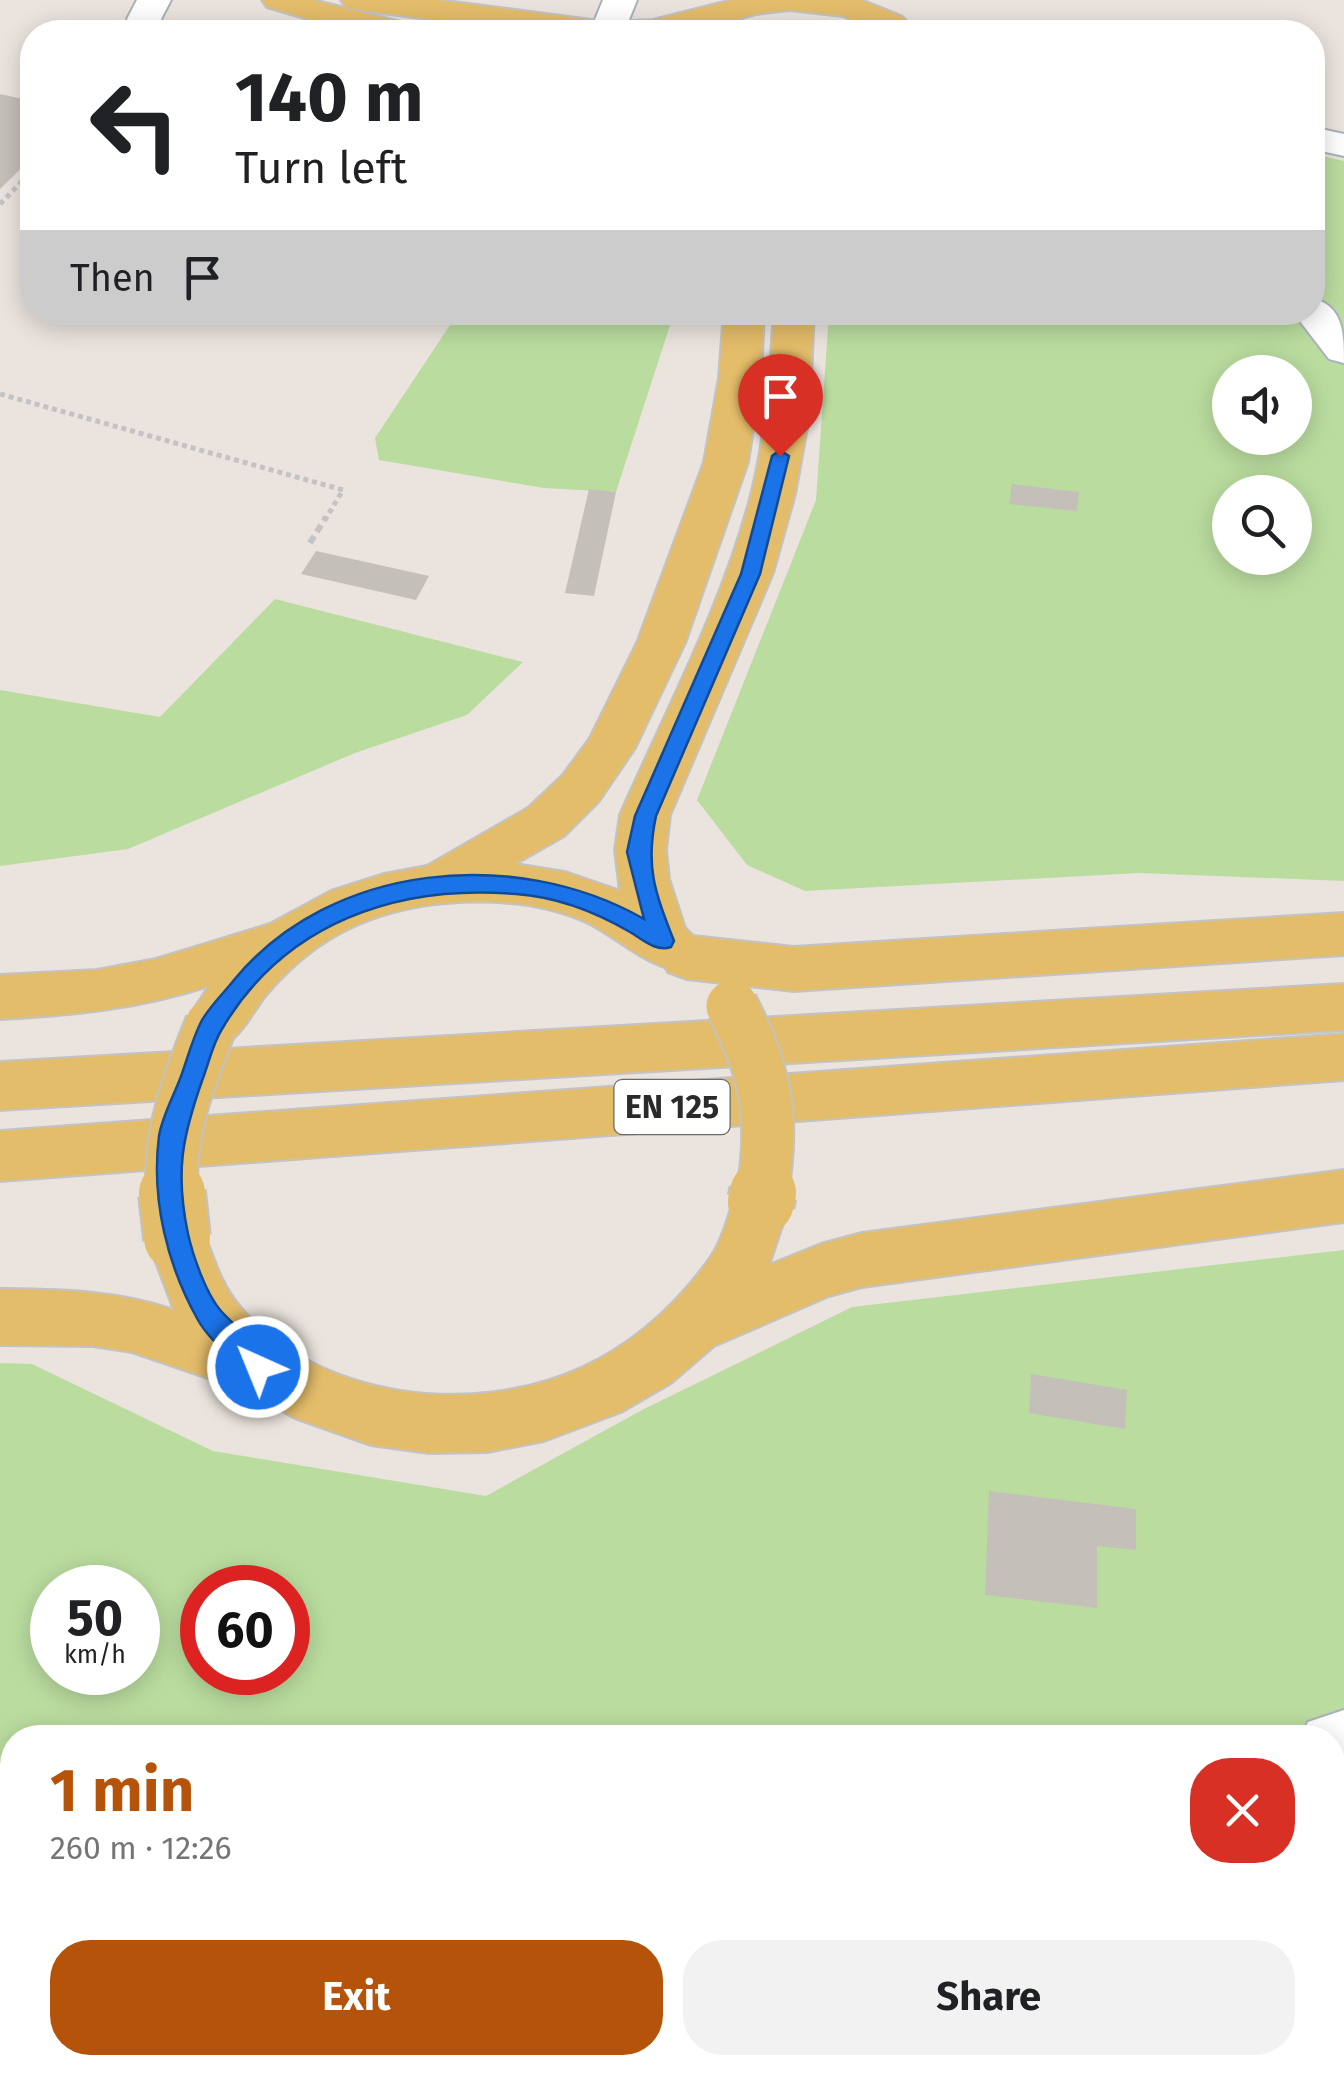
<!DOCTYPE html>
<meta charset="utf-8">
<style>
body{margin:0;font-family:"Fira Sans",sans-serif;background:#f2f2f2;color:#202124;height:100vh;display:flex;flex-direction:column;font-size:38px;white-space:nowrap}
*{box-sizing:border-box;margin:0}
p{font-size:32px;color:#757577}
.icon{flex:none;width:55px;height:55px;fill:none;stroke:currentColor;stroke-width:2;stroke-linecap:round;stroke-linejoin:round}
.map{position:relative;flex:1;overflow:hidden}
.panel{position:absolute;left:0px;top:1725px;width:1345px;height:350px;display:flex;flex-direction:column;background:#fff;border-radius:40px 40px 0 0;box-shadow:0 5px 25px #0003}
.panel>*{flex:none}
.top-card{position:absolute;left:20px;top:20px;width:1305px;height:305px;border-radius:40px;box-shadow:0 5px 25px #0003;background:#fff;color:#202124;overflow:hidden}
.fabs{position:absolute;left:1212px;top:355px;display:grid;gap:20px}
.fabs a{display:grid;place-items:center;width:100px;height:100px;border-radius:50%;background:#fff;box-shadow:0 5px 25px #0003;font-size:50px}
.speed{position:absolute;left:30px;top:1565px;display:flex;gap:20px;font-size:50px;font-weight:700;text-align:center}
.speed>*{display:grid;place-content:center;width:130px;height:130px;border-radius:50%;background:#fff;box-shadow:0 5px 25px #0003;line-height:1}
.speed small{font-size:25px;font-weight:400}
.speed .limit{border:15px solid #d22;background:#fff;color:#111}
.pin{position:absolute;display:grid;place-items:center;width:85px;height:85px;color:#fff;margin:-102px -42px;border-radius:50% 50% 50% 0;rotate:-45deg;box-shadow:0 0 10px #0007}
.pin .icon{rotate:45deg}
.me{position:absolute;width:110px;margin:-55px;rotate:316deg;stroke-linejoin:round;filter:drop-shadow(0 0 8px #0008)}
.turn{display:flex;align-items:center;gap:35px;height:210px;padding:0 50px;font-size:45px}
.turn .icon{width:130px;height:130px;stroke-width:2.5}
.turn b{display:block;font-size:70px;line-height:85px}
.then{display:flex;align-items:center;height:95px;padding:0 50px;background:#0003;gap:20px;font-size:38px}
.round{display:grid;place-items:center;flex:none;width:105px;height:105px;border-radius:40px;background:#f2f2f2}
.overview{display:flex;align-items:center;justify-content:space-between;height:170px;padding:0 50px}
h1{font-size:60px;font-weight:700;line-height:75px;color:#b45309}
.primary-button{display:flex;gap:20px;margin-top:auto;padding:20px 50px}
.primary-button a{flex:1;height:115px;border-radius:40px;background:#b45309;color:#fff;font-size:40px;font-weight:700;line-height:115px;text-align:center}
.primary-button a+a{background:#f2f2f2;color:#202124}
.map>svg:first-child{display:block}
.green{fill:#badd9f;fill-rule:evenodd}
.building{fill:#c4bfb9}
.lines{fill:none;stroke-linecap:round;stroke-linejoin:round}
.minor-casing{stroke:#aeb1ba;stroke-width:4}
.major-casing{stroke:#c3c3c3;stroke-width:4}
.path-far1{stroke:#c3c3c3;stroke-width:5;stroke-dasharray:5 4;stroke-linecap:butt}
.path{stroke:#c3c3c3;stroke-width:6;stroke-dasharray:8 5;stroke-linecap:butt}
.minor{fill:#fff;fill-rule:evenodd}
.major{fill:#e4bd6a;fill-rule:evenodd}
.major-bridge-far1-casing{stroke:#c3c3c3;stroke-width:55;stroke-linecap:butt}
.major-bridge-casing{stroke:#c3c3c3;stroke-width:70;stroke-linecap:butt}
.major-bridge-far1{stroke:#e4bd6a;stroke-width:51}
.major-bridge{stroke:#e4bd6a;stroke-width:66}
.route{fill:#1a73e8;stroke:#114b97;stroke-width:2.5}
.labels{text-anchor:middle;dominant-baseline:central;stroke-width:10;stroke-linejoin:round;paint-order:stroke}
.shield{fill:#fff;stroke:#6a6a6a;stroke-width:2.5}
.shield-label{font-size:32px;font-weight:bold;fill:#2a2a2a}
</style>
<div class="map">
<svg width="1344" height="2075" viewBox="0 0 1344 2075">
<rect width="100%" height="100%" fill="#ebe4de"/>
<!-- green -->
<g class="green">
<path d="M1313,154L1344,161V881L1139,873L805,891L747,865L697,800L816,500L829,313L1312,312ZM1230,372H1295V438H1230ZM1230,492H1295V558H1230Z"/>
<polygon points="458,313 674,313 616,492 544,488 379,460 375,438"/>
<polygon points="275,599 523,662 467,715 355,753 128,849 0,866 0,690 160,717"/>
<path d="M1344,1250V2075H0V1363L32,1364L213,1451L486,1496L642,1410L852,1307ZM52,1588H138V1672H52ZM202,1588H288V1672H202ZM12,1738H1332V2062H12Z"/>
</g>
<!-- building -->
<g class="building">
<polygon points="0,94 32,101 32,158 0,189"/>
<polygon points="1012,484 1079,492 1077,511 1009,504"/>
<polygon points="589,489 616,492 594,596 565,593"/>
<polygon points="316,551 429,576 416,600 301,574"/>
<polygon points="1031,1374 1127,1390 1125,1429 1029,1413"/>
<polygon points="989,1491 1136,1509 1136,1550 1097,1546 1097,1608 985,1595"/>
</g>
<g class="lines">
<defs>
<g id="minor">
<polygon points="137,0 171,0 161,19 170,32 136,32 127,19"/>
<polygon points="603,0 637,0 624,32 590,32"/>
<polygon points="1312,127 1344,134 1344,156 1312,149"/>
<path d="M1312,298C1344,306 1344,334 1344,363L1329,359L1293,312H1312Z"/>
<polygon points="1344,1710 1344,1780 1332,1781 1332,1738 1301,1738 1308,1722"/>
</g>
<g id="major">
<polygon points="262,0 313,0 409,24 414,31 352,32 267,7"/>
<polygon points="341,0 438,0 607,22 653,20 732,0 861,0 901,16 919,32 880,32 843,16 789,10 756,14 692,32 530,32 358,10 346,7"/>
<path d="M724,312H764L761,378L748,462L685,643L635,748L599,801L564,836L515,864L565,872L620,891L615,850L620,815C666,710 722,606 751,495C766,435 770,374 774,312H814L809,417L795,494L773,573L670,815L666,850L669,879L685,928L693,936L794,947L1344,913V955L794,991L687,979L668,972L665,967C637,958 613,935 586,922C525,894 432,896 369,920C328,935 294,962 266,995C255,1009 242,1034 228,1042C214,1050 205,1046 192,1041L184,1025L209,986C137,1009 75,1015 0,1019V975L97,970L156,959L270,924L331,891L384,874L427,866L528,808L563,775L590,738L637,643L704,462L719,378Z"/>
<polygon points="1344,984 1344,1030 0,1110 0,1062"/>
<polygon points="1344,1034 1344,1080 0,1181 0,1131"/>
<path d="M1344,1170V1222L862,1287L829,1296L714,1346L671,1383L621,1412L544,1441L487,1452L429,1453L371,1445L295,1418L246,1391L132,1352L93,1346L0,1345V1289C61,1290 115,1290 174,1310L147,1238L156,1219L177,1211L198,1219C212,1250 218,1282 241,1308C320,1400 474,1417 581,1368C632,1345 675,1306 708,1261C725,1238 729,1209 740,1184L761,1176L782,1184L790,1202L769,1265L821,1244L862,1233Z"/>
</g>
</defs>
<!-- minor casing -->
<use href="#minor" class="minor-casing"/>
<!-- major casing -->
<use href="#major" class="major-casing"/>
<!-- path-far1 -->
<g class="path-far1">
<polyline points="0,204 32,171"/>
<polyline points="0,394 343,490 325,520"/>
</g>
<!-- path -->
<polyline class="path" points="310,543 326,517"/>
<!-- minor -->
<use href="#minor" class="minor"/>
<!-- major -->
<use href="#major" class="major"/>
<defs>
<g id="major-bridge-far1">
<path d="M732,1006C767,1073 775,1120 762,1195"/>
<path d="M172,1195C168,1134 188,1081 211,1025"/>
</g>
<g id="major-bridge">
<polyline points="172,1193 177,1238"/>
<polyline points="761,1202 763,1193"/>
</g>
</defs>
<!-- major-bridge-far1 casing -->
<use href="#major-bridge-far1" class="major-bridge-far1-casing"/>
<!-- major-bridge casing -->
<use href="#major-bridge" class="major-bridge-casing"/>
<!-- major-bridge-far1 -->
<use href="#major-bridge-far1" class="major-bridge-far1"/>
<!-- major-bridge -->
<use href="#major-bridge" class="major-bridge"/>
</g>
<!-- route -->
<path class="route" d="M780,450L789,456L760,574L656,816C645,867 655,892 674,941L671,947C656,952 643,940 630,932C594,911 558,897 516,894C398,884 285,922 222,1029C213,1043 209,1062 203,1078C182,1137 175,1172 188,1234C193,1256 206,1294 221,1311C237,1329 261,1345 271,1367L268,1375L258,1379L249,1375C233,1358 209,1340 198,1320C167,1265 151,1199 159,1136C162,1117 173,1097 180,1079C187,1060 192,1040 201,1022C209,1007 223,994 234,980C331,862 516,846 644,919L627,852L635,816L741,574L772,456Z"/>
<g class="labels">
<!-- shield labels -->
<rect class="shield" x="614.5" y="1080" width="115" height="54" rx="8"/>
<g class="shield-label">
<text x="672" y="1107">EN 125</text>
</g>
</g>
</svg>
<div class="fabs">
<a><svg class="icon" aria-label="sound" viewBox="0 0 24 24"><path d="M4 9h4l5-4v14l-5-4H4zM17 9q2 3 0 6"/></svg></a>
<a><svg class="icon" aria-label="search" viewBox="0 0 24 24"><circle cx="10" cy="10" r="6"/><path d="M15 15l6 6"/></svg></a>
</div>
<div class="speed"><div>50<small>km/h</small></div><div class="limit">60</div></div>
<div class="pin" style="left:780px;top:456px;background:#d93025"><svg class="icon" aria-label="arrive" viewBox="0 0 24 24"><path d="M6 21V4h12l-3 4 3 4H6"/></svg></div>
<svg class="me" style="left:258px;top:1367px" viewBox="-20 -20 40 40"><circle r="17" fill="#1a73e8" stroke="#fff" stroke-width="3"/><path d="M0-11L8 9 0 5-8 9z" fill="#fff"/></svg>
<div class="top-card">
<div class="turn"><svg class="icon" aria-label="left" viewBox="0 0 24 24"><path d="M17 20v-9H6M10 6l-5 5 5 5"/></svg><div><b>140 m</b>Turn left</div></div>
<div class="then">Then<svg class="icon" aria-label="arrive" viewBox="0 0 24 24"><path d="M6 21V4h12l-3 4 3 4H6"/></svg></div>
</div>
<section class="panel">
<div class="overview"><div><h1>1 min</h1><p>260 m · 12:26</p></div><a class="round" style="background:#d93025;color:#fff"><svg class="icon" aria-label="close" viewBox="0 0 24 24"><path d="M6 6l12 12M18 6L6 18"/></svg></a></div>
<div class="primary-button"><a>Exit</a><a>Share</a></div>
</section>
</div>
